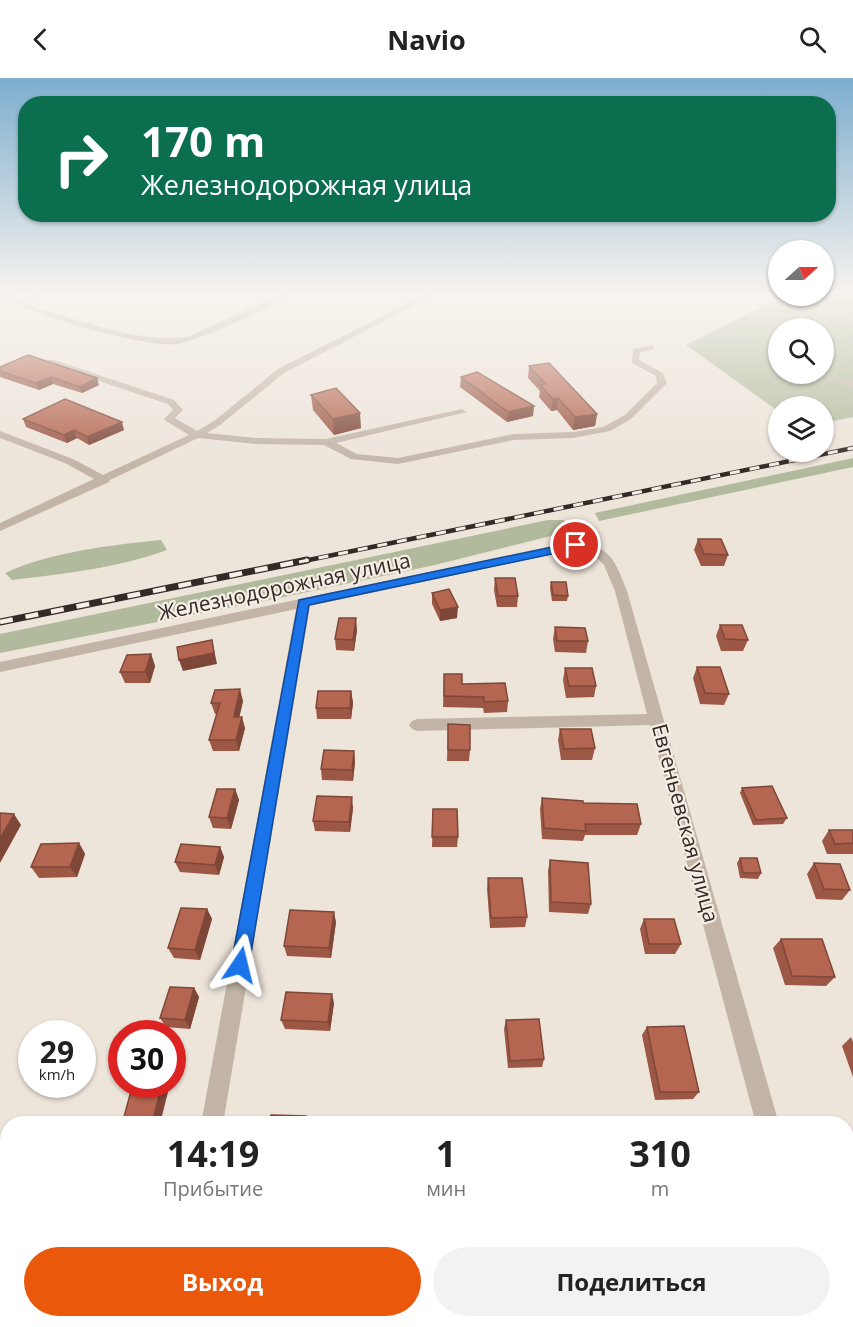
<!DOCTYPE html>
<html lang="ru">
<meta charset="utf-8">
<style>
body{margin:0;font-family:"Open Sans",sans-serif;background:#f2f2f2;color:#222;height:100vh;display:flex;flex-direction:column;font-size:22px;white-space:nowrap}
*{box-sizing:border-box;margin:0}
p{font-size:20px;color:#767676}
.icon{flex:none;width:33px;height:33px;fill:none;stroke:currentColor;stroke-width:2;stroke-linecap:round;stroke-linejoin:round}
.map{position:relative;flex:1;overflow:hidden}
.sheet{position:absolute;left:0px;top:1038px;width:854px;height:212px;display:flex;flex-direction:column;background:#fff;border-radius:24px 24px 0 0;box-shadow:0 2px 4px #0004}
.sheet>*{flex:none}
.top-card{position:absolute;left:18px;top:18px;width:818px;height:126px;border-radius:24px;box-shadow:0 2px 4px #0004;background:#0b6e4f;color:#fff;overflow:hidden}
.needle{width:39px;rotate:69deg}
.tools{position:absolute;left:768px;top:162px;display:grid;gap:12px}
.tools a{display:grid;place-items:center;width:66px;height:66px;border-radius:50%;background:#fff;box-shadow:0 2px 4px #0004;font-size:30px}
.speed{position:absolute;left:18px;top:942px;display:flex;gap:12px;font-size:30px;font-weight:700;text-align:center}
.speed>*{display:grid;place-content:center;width:78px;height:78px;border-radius:50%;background:#fff;box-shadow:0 2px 4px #0004;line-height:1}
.speed small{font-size:15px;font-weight:400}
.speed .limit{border:9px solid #d22;background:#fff;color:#111}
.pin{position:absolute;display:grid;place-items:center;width:51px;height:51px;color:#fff;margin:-26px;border:3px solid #fff;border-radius:50%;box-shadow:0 2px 6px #0007}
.me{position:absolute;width:66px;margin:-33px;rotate:10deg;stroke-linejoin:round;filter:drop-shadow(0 0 4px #0008)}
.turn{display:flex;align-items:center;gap:21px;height:126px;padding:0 24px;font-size:27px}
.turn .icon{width:78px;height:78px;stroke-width:2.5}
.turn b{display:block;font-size:42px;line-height:51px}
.eta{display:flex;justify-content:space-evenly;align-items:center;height:102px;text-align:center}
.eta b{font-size:36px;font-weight:700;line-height:42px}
.primary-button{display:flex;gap:12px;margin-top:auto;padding:12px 24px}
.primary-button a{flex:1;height:69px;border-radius:36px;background:#ea580c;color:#fff;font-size:24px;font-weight:700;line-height:69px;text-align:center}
.primary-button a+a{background:#f2f2f2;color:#222}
header{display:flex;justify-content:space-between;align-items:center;height:78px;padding:0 24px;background:#fff;font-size:27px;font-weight:700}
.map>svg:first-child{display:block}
.green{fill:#b1ba9c;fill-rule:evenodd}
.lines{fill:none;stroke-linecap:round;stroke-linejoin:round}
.minor{fill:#c3b4a8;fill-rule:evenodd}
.rail-far1-casing{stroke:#312a27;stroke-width:4.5}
.rail-casing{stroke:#312a27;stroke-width:7}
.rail-far1{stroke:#f6eee5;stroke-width:3;stroke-dasharray:10;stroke-linecap:butt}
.rail{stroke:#f6eee5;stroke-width:4.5;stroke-dasharray:13;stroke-linecap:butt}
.wall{fill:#9c5845}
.shaded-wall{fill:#7f4738}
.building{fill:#b56650;stroke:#7f4738;stroke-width:1.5}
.route{fill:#1a73e8;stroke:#114b97;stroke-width:1.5}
.labels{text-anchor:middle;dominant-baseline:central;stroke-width:4.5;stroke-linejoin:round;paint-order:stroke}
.street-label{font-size:21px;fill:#312a27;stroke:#f6eee5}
</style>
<header><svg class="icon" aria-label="back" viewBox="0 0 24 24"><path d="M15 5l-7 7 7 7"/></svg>Navio<svg class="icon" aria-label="search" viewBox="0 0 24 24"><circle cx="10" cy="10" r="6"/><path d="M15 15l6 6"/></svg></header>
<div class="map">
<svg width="853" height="1249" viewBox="0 0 853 1249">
<rect width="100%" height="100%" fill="#ede4da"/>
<!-- green -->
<g class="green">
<path d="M853,216V339L824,345V328H778V333L686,267L784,218ZM778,250H824V296H778Z"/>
<polygon points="853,380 853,389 599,443 595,435"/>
<polygon points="548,442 564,442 568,447 555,457 435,487 284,519 0,575 0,556"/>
<path d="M161,462L167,472C118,490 63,496 12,502L5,495C50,474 112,467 161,462Z"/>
</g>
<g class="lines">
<!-- minor -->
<g class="minor">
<path d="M0,216H10L20,221L32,216H43L25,224L37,230C81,242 146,268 190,258L280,216H290C273,229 199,263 177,266C149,271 19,235 0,216Z"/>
<polygon points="426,216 436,216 284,295 220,347 207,355 256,360 326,361 462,331 467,334 336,365 357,376 398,380 514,356 573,354 603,349 625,337 657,305 656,298 632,285 633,271 654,267 654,271 640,275 639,282 663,295 667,305 631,341 610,353 573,360 514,362 398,386 351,381 324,367 256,366 198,360 110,402 109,404 0,453 0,445 94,401 65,385 0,360 0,353 73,381 103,397 189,357 166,343 164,341 173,332 168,326 48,286 48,282 54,282 174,322 183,332 175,340 197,353 214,343 278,291"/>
<polygon points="786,218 795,218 772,229 765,227"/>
<polygon points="810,296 823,296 853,303 853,309"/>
<path d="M576,463C611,469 615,482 627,513L779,1046H756L650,647L417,653L412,651L409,647L412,643L417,641L647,636L615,513L604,487L591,474L576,471L310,528L223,1046H201L296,531L0,594V584Z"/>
<polygon points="165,1242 191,1242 190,1249 164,1249"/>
<polygon points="817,1242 843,1242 845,1249 819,1249"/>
</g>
<defs>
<polyline id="rail-far1" points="299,484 853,370"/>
<polyline id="rail" points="0,544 307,482"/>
</defs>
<!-- rail-far1 casing -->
<use href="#rail-far1" class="rail-far1-casing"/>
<!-- rail casing -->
<use href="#rail" class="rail-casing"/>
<!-- rail-far1 -->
<use href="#rail-far1" class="rail-far1"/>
<!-- rail -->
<use href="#rail" class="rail"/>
</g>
<!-- wall -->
<g class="wall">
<polygon points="529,288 597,336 595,348 573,352 557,332 551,333 539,319 540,313 528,300"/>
<polygon points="0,289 99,307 82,315 53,306 39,312 0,299"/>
<polygon points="461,299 533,338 507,344 460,309"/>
<polygon points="311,317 361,350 334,357 313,332"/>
<polygon points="23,341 124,352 89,367 77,360 67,365 26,349"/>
<polygon points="698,461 728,477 724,488 701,488 694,472"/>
<polygon points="495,500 518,518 517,529 497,529 494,512"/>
<polygon points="551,504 568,518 567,523 552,523 550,510"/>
<polygon points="432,515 457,540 440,543 432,526"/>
<polygon points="720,547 748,562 743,573 721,573 716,558"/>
<polygon points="555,549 588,563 586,575 555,574 553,561"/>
<polygon points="357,552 354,573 336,572 335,561"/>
<polygon points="151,576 155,588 150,605 125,605 120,594"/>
<polygon points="697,589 729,616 724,627 700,626 693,600"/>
<polygon points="565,590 596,608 594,619 566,620 563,602"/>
<polygon points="444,596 462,606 508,623 507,634 484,635 483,630 443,629"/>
<polygon points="351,613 353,625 351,641 317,641 316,630"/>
<polygon points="243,623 239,639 245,650 239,673 213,673 209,662 217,636 215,636 211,625"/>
<polygon points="448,646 470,672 469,683 447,683"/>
<polygon points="560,651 595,670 592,682 561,682 558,662"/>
<polygon points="354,673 355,684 353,703 322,702 321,691"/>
<polygon points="742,710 787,740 783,746 753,747 740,715"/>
<polygon points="235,711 239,722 231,751 213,750 209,739"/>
<polygon points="542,720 583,725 641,746 637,757 585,757 583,763 542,761 540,731"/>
<polygon points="353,730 350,754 315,753 313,743"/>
<polygon points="433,731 458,759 457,769 432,769"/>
<polygon points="829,752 853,752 853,776 827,776 822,763"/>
<polygon points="79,765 85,776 77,799 39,800 31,789"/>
<polygon points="220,769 224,779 219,797 180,794 175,784"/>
<polygon points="740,780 761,795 758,801 740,800 737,785"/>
<polygon points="550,782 591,826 588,836 549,834 548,793"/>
<polygon points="814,785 850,812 842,822 816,821 807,796"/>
<polygon points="488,800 527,839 525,849 490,850 487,811"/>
<polygon points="207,831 212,841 200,882 174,880 168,870"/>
<polygon points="644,841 681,866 675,876 645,876 640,851"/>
<polygon points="336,844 331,880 287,878 284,868"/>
<polygon points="781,861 835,899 826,908 785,907 773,870"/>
<polygon points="194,910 199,919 190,951 166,949 160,940"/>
<polygon points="334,925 330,953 285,951 281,942"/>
<polygon points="506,942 544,981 542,989 508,990 504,951"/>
<polygon points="647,949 699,1014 693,1021 655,1022 642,957"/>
<polygon points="851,959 853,964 853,999 842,968"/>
<polygon points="571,1242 645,1242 646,1249 572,1249"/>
<polygon points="372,1243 427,1249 405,1249 373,1246"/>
</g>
<!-- shaded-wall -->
<g class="shaded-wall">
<polygon points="51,299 53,306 39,312 36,305"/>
<polygon points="97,300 99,307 82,315 80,309"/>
<polygon points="558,320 557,332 551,333 553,321"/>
<polygon points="534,328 533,338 507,344 508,334"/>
<polygon points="360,335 361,350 334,357 333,341"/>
<polygon points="597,336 595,348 573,352 575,339"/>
<polygon points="122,344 124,352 89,367 87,359"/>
<polygon points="74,352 77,360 67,365 64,357"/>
<polygon points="458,529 457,540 440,543 440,532"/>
<polygon points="356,540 357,552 354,573 353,562"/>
<polygon points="212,562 217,586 183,593 179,582"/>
<polygon points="151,576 155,588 150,605 145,594"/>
<polygon points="240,611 243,623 237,650 234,639"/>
<polygon points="351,613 353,625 351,641 350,630"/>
<polygon points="242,639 245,650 239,673 236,662"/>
<polygon points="354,673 355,684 353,703 352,692"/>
<polygon points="235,711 239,722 231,751 227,740"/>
<polygon points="352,719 353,730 350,754 349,744"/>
<polygon points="14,736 21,747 0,785 0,761"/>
<polygon points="79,765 85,776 77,799 70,789"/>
<polygon points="220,769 224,779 219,797 215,787"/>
<polygon points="207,831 212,841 200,882 195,872"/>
<polygon points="334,834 336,844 331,880 329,870"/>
<polygon points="194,910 199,919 190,951 185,942"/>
<polygon points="332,916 334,925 330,953 328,944"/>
<polygon points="162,1006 170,1006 160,1046 152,1046"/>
<polygon points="306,1038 308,1045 308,1046 305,1046"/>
</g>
<!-- building -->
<g class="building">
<polygon points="28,277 97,300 80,309 51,299 36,305 0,293 0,289"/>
<polygon points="549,285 597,336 575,339 558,320 553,321 540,307 546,306 529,288"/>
<polygon points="477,294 534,328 508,334 461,299"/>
<polygon points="336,310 360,335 333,341 311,317"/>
<polygon points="65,321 122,344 87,359 74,352 64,357 23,341"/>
<polygon points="698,461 721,461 728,477 704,476"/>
<polygon points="495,500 515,500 518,518 498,518"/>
<polygon points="551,504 566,504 568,518 553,517"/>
<polygon points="449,511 458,529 440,532 432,515"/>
<polygon points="339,540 356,540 353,562 335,561"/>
<polygon points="720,547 742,547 748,562 725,561"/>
<polygon points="555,549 585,550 588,563 557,563"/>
<polygon points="212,562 214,575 179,582 177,569"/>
<polygon points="151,576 145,594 120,594 127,577"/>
<polygon points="697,589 720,589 729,616 705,615"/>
<polygon points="565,590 592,590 596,608 569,608"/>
<polygon points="444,596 462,596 462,606 505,605 508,623 484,624 484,619 444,618"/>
<polygon points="240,611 234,639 242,639 236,662 209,662 220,625 211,625 215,612"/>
<polygon points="318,613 351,613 350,630 316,630"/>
<polygon points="448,646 470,647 470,672 448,672"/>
<polygon points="560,651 591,651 595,670 564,671"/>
<polygon points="324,672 354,673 352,692 321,691"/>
<polygon points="772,708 787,740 756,742 742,710"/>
<polygon points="217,711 235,711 227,740 209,739"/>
<polygon points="317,718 352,719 349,744 313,743"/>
<polygon points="542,720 583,723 583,725 637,726 641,746 585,746 586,753 544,750"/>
<polygon points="433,731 457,731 458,759 432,759"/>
<polygon points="0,735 14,736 0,761"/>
<polygon points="829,752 853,752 853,765 835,766"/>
<polygon points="79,765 70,789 31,789 41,766"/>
<polygon points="181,766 220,769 215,787 175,784"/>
<polygon points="740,780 757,780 761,795 743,795"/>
<polygon points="550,782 588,785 591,826 551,824"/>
<polygon points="814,785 840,786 850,812 824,811"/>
<polygon points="488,800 522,800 527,839 491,840"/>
<polygon points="181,830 207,831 195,872 168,870"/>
<polygon points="290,832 334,834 329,870 284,868"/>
<polygon points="644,841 674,841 681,866 649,866"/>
<polygon points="781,861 822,861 835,899 792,898"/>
<polygon points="170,909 194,910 185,942 160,940"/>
<polygon points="286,914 332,916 328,944 281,942"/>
<polygon points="539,941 544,981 510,983 506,942"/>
<polygon points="684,948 699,1014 660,1014 647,949"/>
<polygon points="133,1006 162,1006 152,1046 122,1046"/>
<polygon points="271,1037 306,1038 305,1046 269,1046"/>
<polygon points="372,1242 428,1242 427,1249 372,1243"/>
<polygon points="576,1242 645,1242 646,1249 576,1249"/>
</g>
<!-- sky -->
<linearGradient id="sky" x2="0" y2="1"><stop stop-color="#7daece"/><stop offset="0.55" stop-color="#f7f3ee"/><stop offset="1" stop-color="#f7f3ee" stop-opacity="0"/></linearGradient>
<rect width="853" height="391" fill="url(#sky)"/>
<!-- route -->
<polygon class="route" points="576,464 582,467 580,470 309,527 249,887 246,893 240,896 234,893 231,887 299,522"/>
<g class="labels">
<!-- street labels -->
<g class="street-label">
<text transform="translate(284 508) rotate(-12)">Железнодорожная улица</text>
<text transform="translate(686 745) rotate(75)">Евгеньевская улица</text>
</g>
</g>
</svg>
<div class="tools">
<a><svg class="needle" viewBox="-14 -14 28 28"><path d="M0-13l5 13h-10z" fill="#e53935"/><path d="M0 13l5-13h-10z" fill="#767676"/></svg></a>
<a><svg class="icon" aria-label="search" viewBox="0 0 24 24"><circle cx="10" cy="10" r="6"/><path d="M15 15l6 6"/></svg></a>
<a><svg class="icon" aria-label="layers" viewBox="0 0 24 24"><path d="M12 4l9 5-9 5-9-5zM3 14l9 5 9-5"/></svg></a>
</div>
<div class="speed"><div>29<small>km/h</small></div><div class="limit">30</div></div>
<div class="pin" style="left:576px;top:467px;background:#d93025"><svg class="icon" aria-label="arrive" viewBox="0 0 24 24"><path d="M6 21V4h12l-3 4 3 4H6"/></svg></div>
<svg class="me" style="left:240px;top:887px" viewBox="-20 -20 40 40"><path d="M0-17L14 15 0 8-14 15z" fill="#1a73e8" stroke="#fff" stroke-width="4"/></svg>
<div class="top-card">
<div class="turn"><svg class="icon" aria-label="right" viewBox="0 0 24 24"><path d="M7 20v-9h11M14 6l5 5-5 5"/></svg><div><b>170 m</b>Железнодорожная улица</div></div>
</div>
<section class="sheet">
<div class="eta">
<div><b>14:19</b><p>Прибытие</p></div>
<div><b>1</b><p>мин</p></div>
<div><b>310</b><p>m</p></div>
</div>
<div class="primary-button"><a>Выход</a><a>Поделиться</a></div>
</section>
</div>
